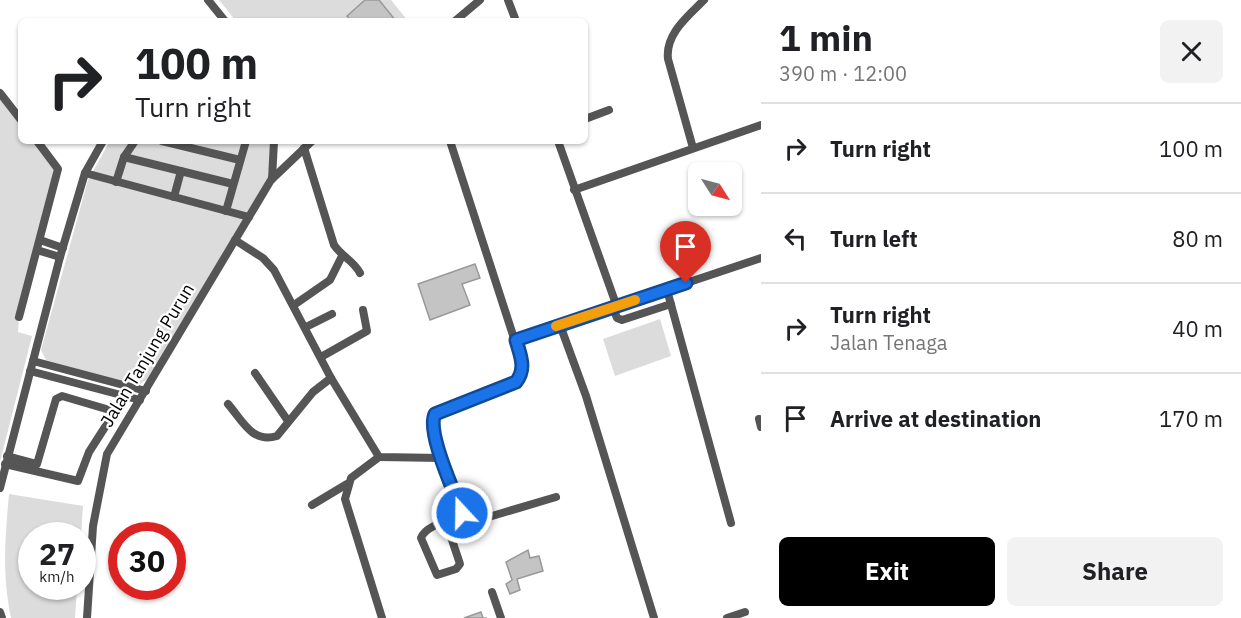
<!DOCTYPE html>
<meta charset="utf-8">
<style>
body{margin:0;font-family:"IBM Plex Sans",sans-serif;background:#f2f2f2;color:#202124;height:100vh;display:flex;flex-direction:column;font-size:22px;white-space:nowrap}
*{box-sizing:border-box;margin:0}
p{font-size:20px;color:#757577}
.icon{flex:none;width:33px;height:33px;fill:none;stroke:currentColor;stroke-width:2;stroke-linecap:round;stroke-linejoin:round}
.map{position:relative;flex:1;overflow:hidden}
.details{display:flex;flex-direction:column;background:#fff;width:480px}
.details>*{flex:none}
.hud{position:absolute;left:18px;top:18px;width:570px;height:126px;border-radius:9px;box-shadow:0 2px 4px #0004;background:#fff;color:#202124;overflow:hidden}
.needle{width:39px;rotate:126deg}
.tools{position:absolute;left:688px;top:162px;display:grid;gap:12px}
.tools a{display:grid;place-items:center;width:54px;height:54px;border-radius:9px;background:#fff;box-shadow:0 2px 4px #0004;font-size:30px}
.speed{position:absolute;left:18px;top:522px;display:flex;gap:12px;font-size:30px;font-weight:700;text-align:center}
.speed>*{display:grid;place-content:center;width:78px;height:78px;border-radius:50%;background:#fff;box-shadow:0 2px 4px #0004;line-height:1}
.speed small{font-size:15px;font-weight:400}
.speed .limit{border:9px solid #d22;background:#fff;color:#111}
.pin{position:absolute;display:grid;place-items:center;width:51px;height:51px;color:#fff;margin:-62px -26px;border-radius:50% 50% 50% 0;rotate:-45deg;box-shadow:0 0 6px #0007}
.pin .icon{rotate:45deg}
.me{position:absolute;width:66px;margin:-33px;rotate:339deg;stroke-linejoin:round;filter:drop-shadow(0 0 4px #0008)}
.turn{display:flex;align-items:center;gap:21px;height:126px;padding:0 18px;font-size:27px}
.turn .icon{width:78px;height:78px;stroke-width:2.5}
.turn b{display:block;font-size:42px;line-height:51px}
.round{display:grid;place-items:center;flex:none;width:63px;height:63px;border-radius:9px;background:#f2f2f2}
.summary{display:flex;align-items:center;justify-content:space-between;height:102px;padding:0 18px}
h1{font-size:36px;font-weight:700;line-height:45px}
.cta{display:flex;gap:12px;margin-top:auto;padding:12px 18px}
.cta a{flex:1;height:69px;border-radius:9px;background:#000;color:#fff;font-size:24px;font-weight:700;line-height:69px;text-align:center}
.cta a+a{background:#f2f2f2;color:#202124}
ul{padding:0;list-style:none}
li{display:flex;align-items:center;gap:18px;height:90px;padding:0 18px;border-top:2px solid #e0e0e0}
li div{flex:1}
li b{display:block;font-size:22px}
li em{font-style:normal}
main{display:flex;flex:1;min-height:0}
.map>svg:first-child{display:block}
.green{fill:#dcdcdc}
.building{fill:#c4c4c4;stroke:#999;stroke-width:1.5}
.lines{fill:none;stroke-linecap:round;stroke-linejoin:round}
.minor{stroke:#555;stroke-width:8}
.route-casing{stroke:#114b97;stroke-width:15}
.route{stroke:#1a73e8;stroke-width:10}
.slow{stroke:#f59e0b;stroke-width:10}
.labels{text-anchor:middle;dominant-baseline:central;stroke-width:4.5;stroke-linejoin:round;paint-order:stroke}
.street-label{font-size:18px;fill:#000;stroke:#fff}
</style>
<main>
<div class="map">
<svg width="761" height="618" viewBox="0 0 761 618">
<rect width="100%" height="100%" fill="#fff"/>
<!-- green -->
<g class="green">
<polygon points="219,0 391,0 408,21 236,21"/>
<polygon points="0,93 21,119 21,141 39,141 49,153 56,177 19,317 18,332 32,336 0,462"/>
<polygon points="110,141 271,141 268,179 148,379 140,384 127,384 46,360 41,350 88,180"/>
<polygon points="660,319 671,356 615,376 603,339"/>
<path d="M9,494L83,506L81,535L32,536V586L77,587L75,618H11C2,574 5,539 9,494Z"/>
</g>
<!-- building -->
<g class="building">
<polygon points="365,0 379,0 396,21 351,21 347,16"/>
<polygon points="475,264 480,278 462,284 470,305 430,320 418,284"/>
<polygon points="528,550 530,558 539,556 543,571 517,579 520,590 510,594 506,584 512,580 506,562"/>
<polygon points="481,612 483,618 487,618 464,618"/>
</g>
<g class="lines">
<!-- minor -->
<g class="minor">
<polyline points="208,0 225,21"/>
<polyline points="508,0 516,21"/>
<polyline points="455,21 480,0"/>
<polyline points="0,93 21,120"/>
<polyline points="585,119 609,110"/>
<polyline points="162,141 240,160"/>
<polyline points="558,141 617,307"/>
<path d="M304,148L334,245C342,257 353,260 360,273"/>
<path d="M693,148L668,59C665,34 688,16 704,0"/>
<polyline points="124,157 233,184"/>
<polyline points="85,173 249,217"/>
<polyline points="272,179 274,141"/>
<polyline points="116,182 124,157 135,141"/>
<polyline points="574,190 761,125"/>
<polyline points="174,197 181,171"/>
<polyline points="226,211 246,141"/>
<polyline points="40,240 63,248"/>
<polyline points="235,240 263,258 274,270 331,378 379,457 442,458 433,420 435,414 516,382 522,373 523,366 450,141"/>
<polyline points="37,250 60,257"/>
<polyline points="667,290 731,523"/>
<polyline points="294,305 330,280 342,256"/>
<polyline points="613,308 617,318 622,320 671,304"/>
<polyline points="19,317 58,169 37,141"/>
<polyline points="560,325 586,396 654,618"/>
<polyline points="306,327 332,314"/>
<polyline points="516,340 761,258"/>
<polyline points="321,357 367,331 363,310"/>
<polyline points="33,361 146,391"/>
<polyline points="30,371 140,400"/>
<polyline points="255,373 288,421"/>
<path d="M228,404C242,420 252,444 277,436L313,392L331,378"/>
<polyline points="759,419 761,427"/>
<polyline points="379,457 351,478 345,499 382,618"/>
<polyline points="442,458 464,517 472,522 556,497"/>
<polyline points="5,464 78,481 89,452 114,413 113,411 62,396 56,399 37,464 7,456"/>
<polyline points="0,488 60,257 85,173 103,141"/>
<polyline points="312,505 347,484"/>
<path d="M446,522L460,564L456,569L437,575L421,538C426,525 451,520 463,515"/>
<polyline points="492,592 501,618"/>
<polyline points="0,612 2,618"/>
<polyline points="87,618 93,526 107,454 271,180 312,141"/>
<polyline points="727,618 745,612"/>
</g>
</g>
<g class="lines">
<defs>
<path id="route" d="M462,513C455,493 426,432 435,414L516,382C527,368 520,355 516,340L686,283"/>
</defs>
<!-- route casing -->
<use href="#route" class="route-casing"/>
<!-- route -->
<use href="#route" class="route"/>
<!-- slow -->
<polyline class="slow" points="556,326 635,300"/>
</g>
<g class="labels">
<!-- street labels -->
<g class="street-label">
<text transform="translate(147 355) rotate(-59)">Jalan Tanjung Purun</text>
</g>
</g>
</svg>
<div class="tools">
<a><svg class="needle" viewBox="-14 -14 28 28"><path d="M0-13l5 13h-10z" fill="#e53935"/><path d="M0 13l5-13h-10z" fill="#757577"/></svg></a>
</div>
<div class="speed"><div>27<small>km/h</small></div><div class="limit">30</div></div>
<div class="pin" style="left:686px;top:283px;background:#d93025"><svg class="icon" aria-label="arrive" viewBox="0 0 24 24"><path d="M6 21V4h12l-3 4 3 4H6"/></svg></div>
<svg class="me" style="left:462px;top:513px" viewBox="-20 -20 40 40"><circle r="17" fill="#1a73e8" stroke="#fff" stroke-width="3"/><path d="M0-11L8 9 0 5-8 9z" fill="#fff"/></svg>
<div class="hud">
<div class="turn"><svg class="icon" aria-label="right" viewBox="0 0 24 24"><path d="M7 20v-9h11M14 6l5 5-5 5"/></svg><div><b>100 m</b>Turn right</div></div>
</div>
</div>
<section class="details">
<div class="summary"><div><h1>1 min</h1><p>390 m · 12:00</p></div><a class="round"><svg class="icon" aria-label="close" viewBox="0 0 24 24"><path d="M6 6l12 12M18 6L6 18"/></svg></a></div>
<ul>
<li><svg class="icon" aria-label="right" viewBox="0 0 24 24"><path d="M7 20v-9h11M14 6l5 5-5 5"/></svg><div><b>Turn right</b></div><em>100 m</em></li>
<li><svg class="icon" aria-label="left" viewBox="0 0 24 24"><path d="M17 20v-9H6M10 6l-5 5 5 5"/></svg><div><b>Turn left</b></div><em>80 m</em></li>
<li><svg class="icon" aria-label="right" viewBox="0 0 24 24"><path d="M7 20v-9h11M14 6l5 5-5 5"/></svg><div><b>Turn right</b><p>Jalan Tenaga</p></div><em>40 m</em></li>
<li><svg class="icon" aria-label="arrive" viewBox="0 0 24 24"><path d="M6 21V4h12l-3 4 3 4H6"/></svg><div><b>Arrive at destination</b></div><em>170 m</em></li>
</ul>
<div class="cta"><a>Exit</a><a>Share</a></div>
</section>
</main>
